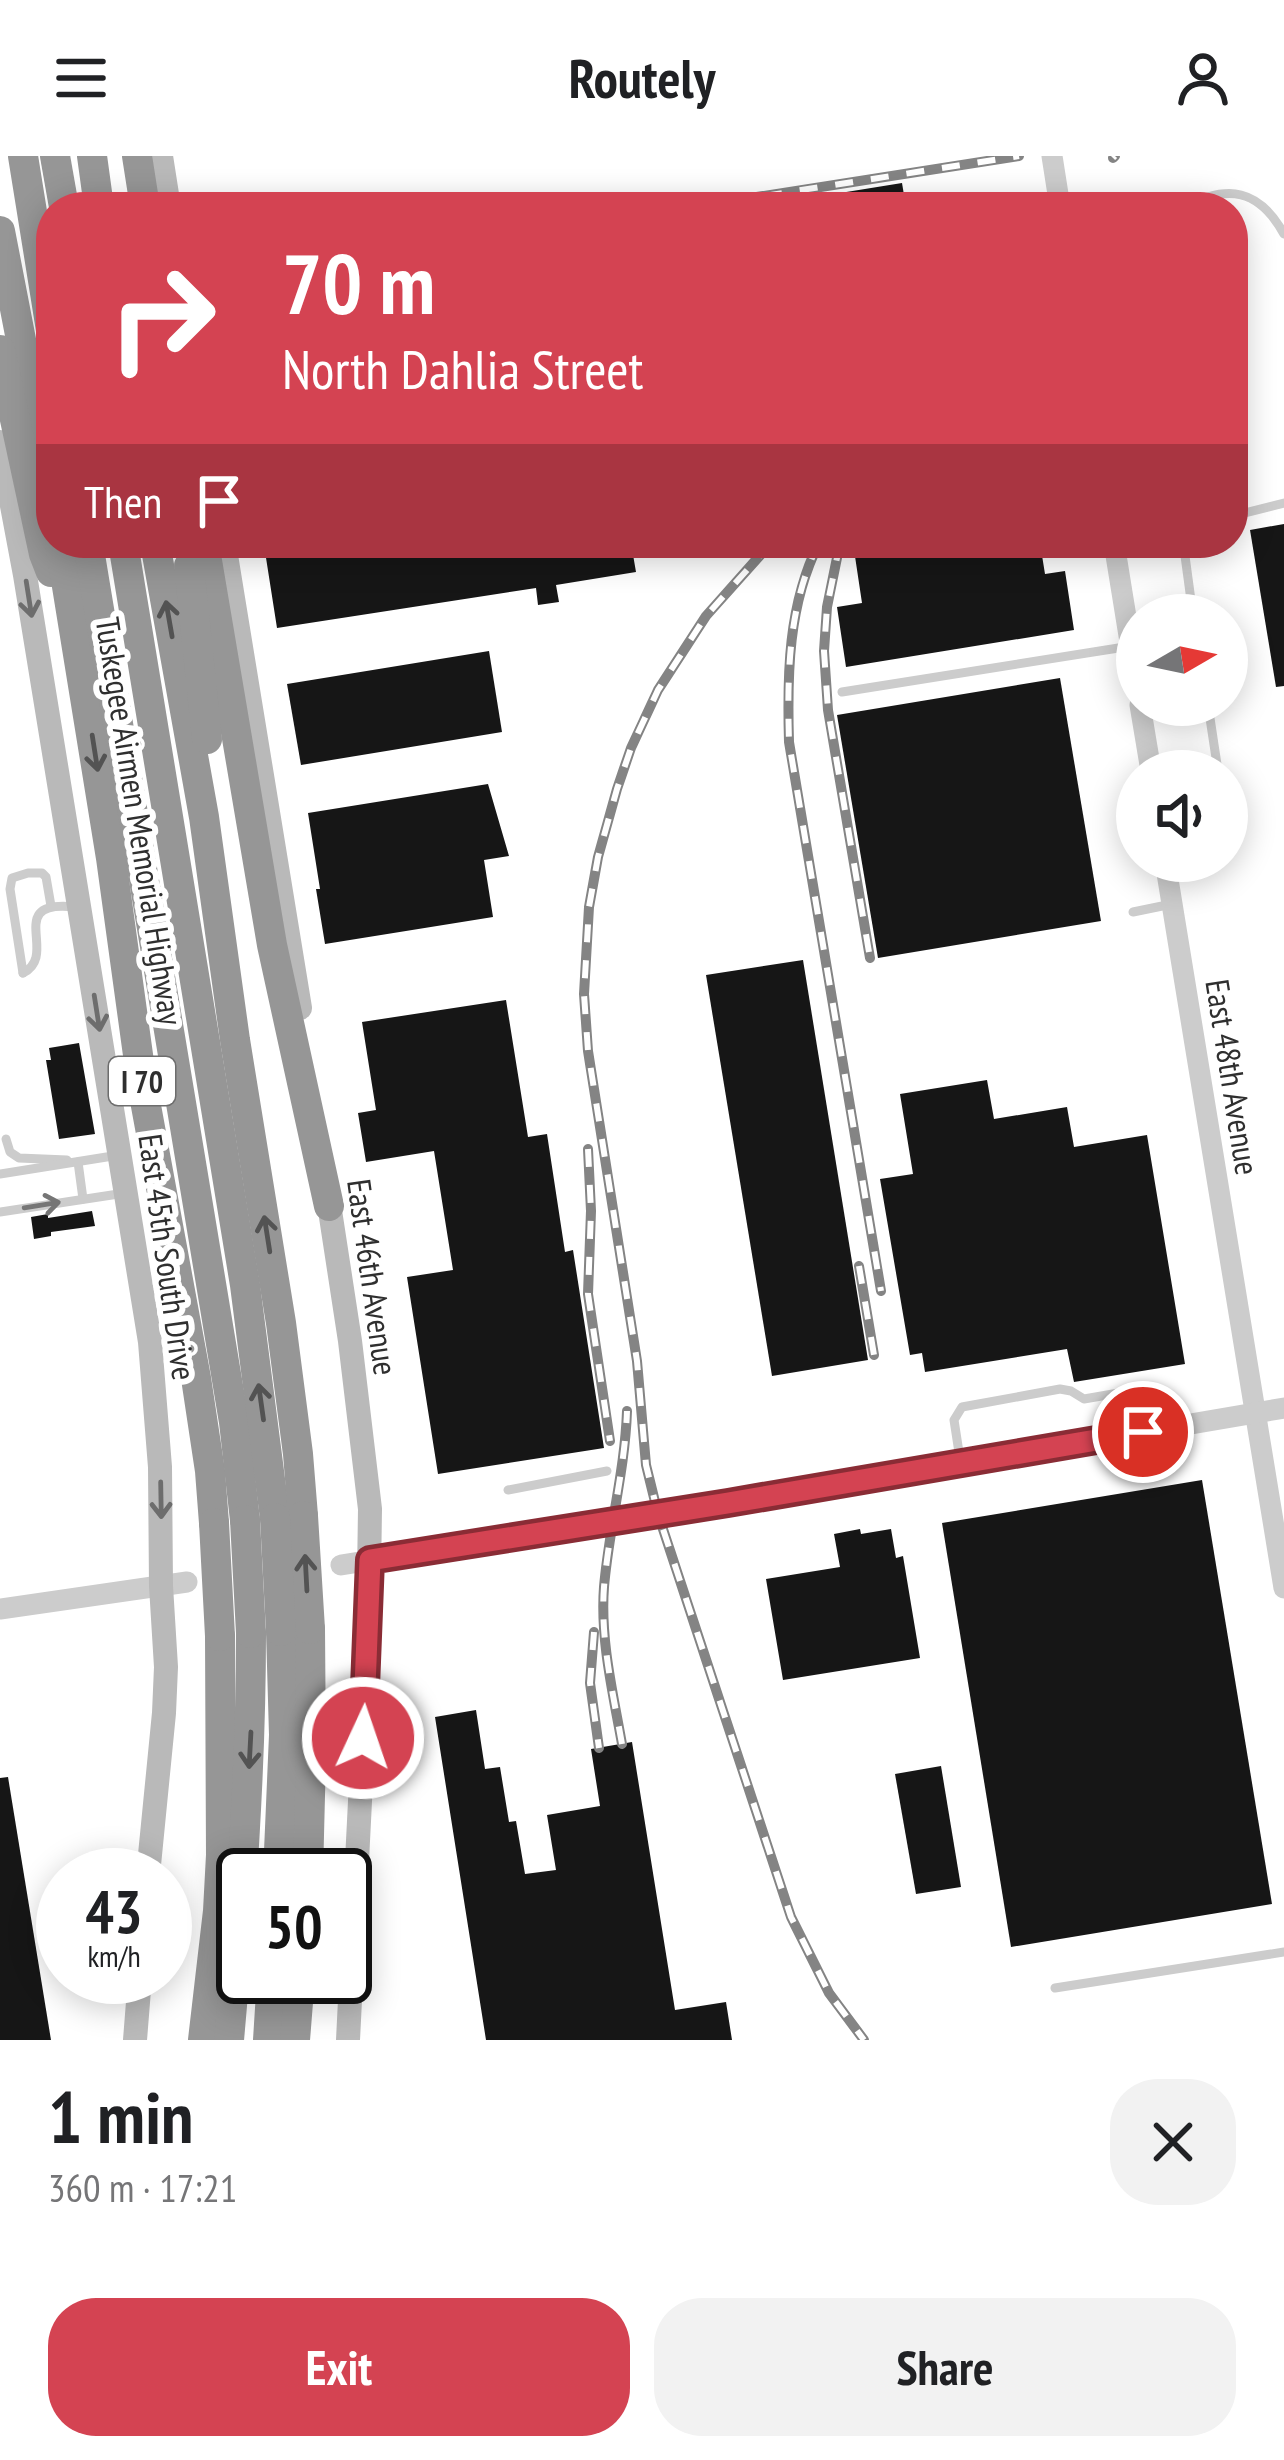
<!DOCTYPE html>
<meta charset="utf-8">
<style>
body{margin:0;font-family:"PT Sans Narrow",sans-serif;background:#f2f2f2;color:#202124;height:100vh;display:flex;flex-direction:column;font-size:45px;white-space:nowrap}
*{box-sizing:border-box;margin:0}
p{font-size:39px;color:#757577}
.icon{flex:none;width:66px;height:66px;fill:none;stroke:currentColor;stroke-width:2;stroke-linecap:round;stroke-linejoin:round}
.map{position:relative;height:1884px;overflow:hidden}
.drawer{display:flex;flex-direction:column;background:#fff;flex:1}
.drawer>*{flex:none}
.hud{position:absolute;left:36px;top:36px;width:1212px;height:366px;border-radius:48px;box-shadow:0 6px 30px #0003;background:#d44352;color:#fff;overflow:hidden}
.needle{width:78px;rotate:81deg}
.fabs{position:absolute;left:1116px;top:438px;display:grid;gap:24px}
.fabs a{display:grid;place-items:center;width:132px;height:132px;border-radius:50%;background:#fff;box-shadow:0 6px 30px #0003;font-size:60px}
.speed{position:absolute;left:36px;top:1692px;display:flex;gap:24px;font-size:60px;font-weight:700;text-align:center}
.speed>*{display:grid;place-content:center;width:156px;height:156px;border-radius:50%;background:#fff;box-shadow:0 6px 30px #0003;line-height:1}
.speed small{font-size:30px;font-weight:400}
.speed .limit{border:6px solid #111;border-radius:18px;background:#fff;color:#111}
.pin{position:absolute;display:grid;place-items:center;width:102px;height:102px;color:#fff;margin:-51px;border:6px solid #fff;border-radius:50%;box-shadow:0 3px 12px #0007}
.me{position:absolute;width:132px;margin:-66px;rotate:3deg;stroke-linejoin:round;filter:drop-shadow(0 0 9px #0008)}
.turn{display:flex;align-items:center;gap:42px;height:252px;padding:0 48px;font-size:54px}
.turn .icon{width:156px;height:156px;stroke-width:2.5}
.turn b{display:block;font-size:84px;line-height:102px}
.then{display:flex;align-items:center;height:114px;padding:0 48px;background:#0003;gap:24px;font-size:45px}
.round{display:grid;place-items:center;flex:none;width:126px;height:126px;border-radius:48px;background:#f2f2f2}
.summary{display:flex;align-items:center;justify-content:space-between;height:204px;padding:0 48px}
h1{font-size:72px;font-weight:600;line-height:90px}
.primary-button{display:flex;gap:24px;margin-top:auto;padding:24px 48px}
.primary-button a{flex:1;height:138px;border-radius:48px;background:#d44352;color:#fff;font-size:48px;font-weight:600;line-height:138px;text-align:center}
.primary-button a+a{background:#f2f2f2;color:#202124}
header{display:flex;justify-content:space-between;align-items:center;height:156px;padding:0 48px;background:#fff;font-size:54px;font-weight:600}
.map>svg:first-child{display:block}
.building{fill:#161616}
.lines{fill:none;stroke-linecap:round;stroke-linejoin:round}
.service{stroke:#ccc;stroke-width:9}
.tertiary{stroke:#ccc;stroke-width:21}
.secondary{stroke:#b9b9b9;stroke-width:24}
.motorway{stroke:#969696;stroke-width:30}
.rail-casing{stroke:#848484;stroke-width:10}
.rail{stroke:#fff;stroke-width:6;stroke-dasharray:18;stroke-linecap:butt}
.motorway-bridge{stroke:#969696;stroke-width:30}
.oneway{stroke:#6d6d6d}
.oneway2{stroke:#535353}
.oneway3{stroke:#767676}
.route-casing{stroke:#8a2c35;stroke-width:30}
.route{stroke:#d44352;stroke-width:21}
.labels{text-anchor:middle;dominant-baseline:central;stroke-width:12;stroke-linejoin:round;paint-order:stroke}
.shield{fill:#fff;stroke:#6d6d6d;stroke-width:3}
.shield-label{font-size:30px;font-weight:bold;fill:#2f2f2f}
.street-label{font-size:33px;fill:#2f2f2f;stroke:#fff}
</style>
<header><svg class="icon" aria-label="menu" viewBox="0 0 24 24"><path d="M4 6h16M4 12h16M4 18h16"/></svg>Routely<svg class="icon" aria-label="person" viewBox="0 0 24 24"><circle cx="12" cy="8" r="4"/><path d="M4 21q1-7 8-7t8 7"/></svg></header>
<div class="map">
<svg width="1284" height="1884" viewBox="0 0 1284 1884">
<rect width="100%" height="100%" fill="#fff"/>
<!-- building -->
<g class="building">
<polygon points="902,27 906,51 803,51 803,43"/>
<polygon points="1284,368 1284,530 1276,531 1250,374"/>
<polygon points="277,387 631,387 636,416 556,429 559,446 538,449 536,432 277,472 264,389"/>
<polygon points="853,387 1040,387 1045,418 1065,415 1074,474 846,511 837,451 862,447"/>
<polygon points="489,495 502,576 301,609 287,528"/>
<polygon points="1060,522 1101,765 878,802 837,559"/>
<polygon points="488,628 509,700 484,704 493,761 325,788 316,733 320,733 308,657"/>
<polygon points="803,804 868,1204 772,1220 706,819"/>
<polygon points="506,844 528,981 547,978 565,1096 573,1094 604,1292 438,1318 407,1121 453,1114 434,995 366,1006 358,957 376,954 362,866"/>
<polygon points="79,887 95,978 59,983 46,904 51,904 49,892"/>
<polygon points="987,924 994,963 1067,951 1074,991 1147,979 1185,1208 1074,1226 1067,1193 925,1216 922,1197 910,1199 880,1023 913,1018 900,938"/>
<polygon points="92,1055 95,1070 51,1076 51,1080 34,1083 31,1061 48,1058 48,1062"/>
<polygon points="1202,1324 1272,1748 1011,1791 942,1367"/>
<polygon points="860,1373 861,1378 891,1373 896,1402 903,1400 920,1502 783,1524 766,1423 840,1411 834,1378"/>
<polygon points="476,1554 485,1613 500,1611 509,1666 516,1665 525,1718 556,1714 547,1659 600,1650 591,1593 632,1586 675,1854 726,1846 732,1884 486,1884 435,1561"/>
<polygon points="941,1610 961,1731 916,1738 895,1618"/>
<polygon points="8,1621 51,1884 0,1884 0,1622"/>
</g>
<g class="lines">
<!-- service -->
<g class="service">
<path d="M1184,51C1228,28 1259,33 1284,78"/>
<polyline points="1233,360 1284,347"/>
<polyline points="1187,387 1185,400 1193,459"/>
<polyline points="842,536 1131,490"/>
<polyline points="1208,549 1218,615"/>
<polyline points="1133,756 1172,748"/>
<polyline points="23,817 10,733 12,722 28,717 42,717 46,721 51,750"/>
<path d="M23,817C60,799 3,743 75,751"/>
<polyline points="6,983 10,996 19,1002 67,1004"/>
<polyline points="78,1006 83,1043"/>
<polyline points="0,1018 119,999"/>
<polyline points="0,1056 125,1037"/>
<polyline points="960,1303 954,1264 962,1251 1060,1233 1071,1235 1084,1243 1136,1234 1143,1275"/>
<polyline points="508,1334 607,1315"/>
<polyline points="1055,1832 1284,1796"/>
</g>
<!-- tertiary -->
<g class="tertiary">
<polyline points="1052,0 1060,51"/>
<polyline points="1114,387 1137,529"/>
<polyline points="1140,549 1151,615"/>
<polyline points="1165,705 1284,1432"/>
<polyline points="341,1409 728,1347 1284,1252"/>
<polyline points="0,1453 187,1426"/>
</g>
<!-- secondary -->
<g class="secondary">
<polyline points="161,0 169,51"/>
<polyline points="0,286 25,419 150,1186 160,1311 161,1430 166,1511 164,1557 148,1719"/>
<polyline points="224,387 300,852"/>
<polyline points="327,1035 350,1185 370,1353 368,1486 348,1884"/>
<polyline points="135,1884 140,1821"/>
</g>
<!-- motorway -->
<g class="motorway">
<polyline points="23,0 51,174"/>
<polyline points="55,0 64,51"/>
<polyline points="92,0 99,51"/>
<polyline points="137,0 145,51"/>
<polyline points="0,75 50,334"/>
<polyline points="0,194 44,398 51,416"/>
<polyline points="60,387 111,702 142,928 196,1222 210,1315 214,1367"/>
<polyline points="88,387 234,1266 245,1364"/>
<polyline points="123,387 245,1129 275,1362"/>
<polyline points="155,387 204,661 235,884 281,1167 298,1298 303,1360"/>
<polyline points="204,387 272,789 329,1050"/>
<polyline points="189,410 207,583"/>
<polyline points="278,1719 284,1579 281,1475"/>
<polyline points="308,1719 311,1600 310,1473"/>
<polyline points="203,1884 218,1755 221,1699 220,1480"/>
<path d="M229,1884C241,1748 251,1613 251,1477"/>
<polyline points="268,1884 272,1821"/>
<polyline points="295,1884 300,1821"/>
</g>
<defs>
<g id="rail">
<polyline points="1113,2 1115,0"/>
<polyline points="693,51 1019,0"/>
<polyline points="771,387 706,460 658,534 631,592 617,633 598,701 589,751 584,838 588,895 637,1205 646,1309 658,1358 791,1761 829,1837 864,1884"/>
<path d="M819,387C788,448 787,519 789,586L881,1135"/>
<polyline points="840,387 827,451 824,495 828,554 870,802"/>
<polyline points="588,993 591,1055 588,1138 610,1285"/>
<polyline points="859,1110 874,1199"/>
<polyline points="594,1476 590,1527 599,1592"/>
<path d="M622,1588C613,1537 600,1483 604,1431C609,1372 625,1314 627,1255"/>
</g>
</defs>
<!-- rail casing -->
<use href="#rail" class="rail-casing"/>
<!-- rail -->
<use href="#rail" class="rail"/>
<!-- motorway-bridge -->
<g class="motorway-bridge">
<polyline points="303,1360 310,1473"/>
<polyline points="275,1362 281,1475"/>
<polyline points="245,1364 251,1477"/>
<polyline points="214,1367 220,1480"/>
</g>
</g>
<!-- one-way arrows -->
<defs><path id="oneway-shaft" d="M-6 0H5M1.5-3L5.5 0L1.5 3" fill="none" stroke-width="1.6" stroke-linecap="round" stroke-linejoin="round" transform="scale(3)"/></defs>
<g class="oneway">
<use href="#oneway-shaft" transform="translate(29 443) rotate(81)"/>
<use href="#oneway-shaft" transform="translate(97 857) rotate(81)"/>
<use href="#oneway-shaft" transform="translate(161 1344) rotate(89)"/>
</g>
<g class="oneway2">
<use href="#oneway-shaft" transform="translate(169 463) rotate(-100)"/>
<use href="#oneway-shaft" transform="translate(95 597) rotate(81)"/>
<use href="#oneway-shaft" transform="translate(267 1078) rotate(-99)"/>
<use href="#oneway-shaft" transform="translate(261 1246) rotate(-98)"/>
<use href="#oneway-shaft" transform="translate(306 1417) rotate(-93)"/>
<use href="#oneway-shaft" transform="translate(250 1594) rotate(93)"/>
</g>
<use class="oneway3" href="#oneway-shaft" transform="translate(42 1049) rotate(-9)"/>
<g class="lines">
<defs>
<polyline id="route" points="363,1582 370,1404 728,1347 1143,1276"/>
</defs>
<!-- route casing -->
<use href="#route" class="route-casing"/>
<!-- route -->
<use href="#route" class="route"/>
</g>
<g class="labels">
<!-- shield labels -->
<rect class="shield" x="109" y="901" width="66" height="48" rx="9"/>
<g class="shield-label">
<text x="142" y="925">I 70</text>
</g>
<!-- street labels -->
<g class="street-label">
<text transform="translate(140 665) rotate(81)">Tuskegee Airmen Memorial Highway</text>
<text transform="translate(1233 921) rotate(81)">East 48th Avenue</text>
<text transform="translate(168 1101) rotate(82)">East 45th South Drive</text>
<text transform="translate(373 1121) rotate(82)">East 46th Avenue</text>
</g>
</g>
</svg>
<div class="fabs">
<a><svg class="needle" viewBox="-14 -14 28 28"><path d="M0-13l5 13h-10z" fill="#e53935"/><path d="M0 13l5-13h-10z" fill="#757577"/></svg></a>
<a><svg class="icon" aria-label="sound" viewBox="0 0 24 24"><path d="M4 9h4l5-4v14l-5-4H4zM17 9q2 3 0 6"/></svg></a>
</div>
<div class="speed"><div>43<small>km/h</small></div><div class="limit">50</div></div>
<div class="pin" style="left:1143px;top:1276px;background:#d93025"><svg class="icon" aria-label="arrive" viewBox="0 0 24 24"><path d="M6 21V4h12l-3 4 3 4H6"/></svg></div>
<svg class="me" style="left:363px;top:1582px" viewBox="-20 -20 40 40"><circle r="17" fill="#d44352" stroke="#fff" stroke-width="3"/><path d="M0-11L8 9 0 5-8 9z" fill="#fff"/></svg>
<div class="hud">
<div class="turn"><svg class="icon" aria-label="right" viewBox="0 0 24 24"><path d="M7 20v-9h11M14 6l5 5-5 5"/></svg><div><b>70 m</b>North Dahlia Street</div></div>
<div class="then">Then<svg class="icon" aria-label="arrive" viewBox="0 0 24 24"><path d="M6 21V4h12l-3 4 3 4H6"/></svg></div>
</div>
</div>
<section class="drawer">
<div class="summary"><div><h1>1 min</h1><p>360 m · 17:21</p></div><a class="round"><svg class="icon" aria-label="close" viewBox="0 0 24 24"><path d="M6 6l12 12M18 6L6 18"/></svg></a></div>
<div class="primary-button"><a>Exit</a><a>Share</a></div>
</section>
